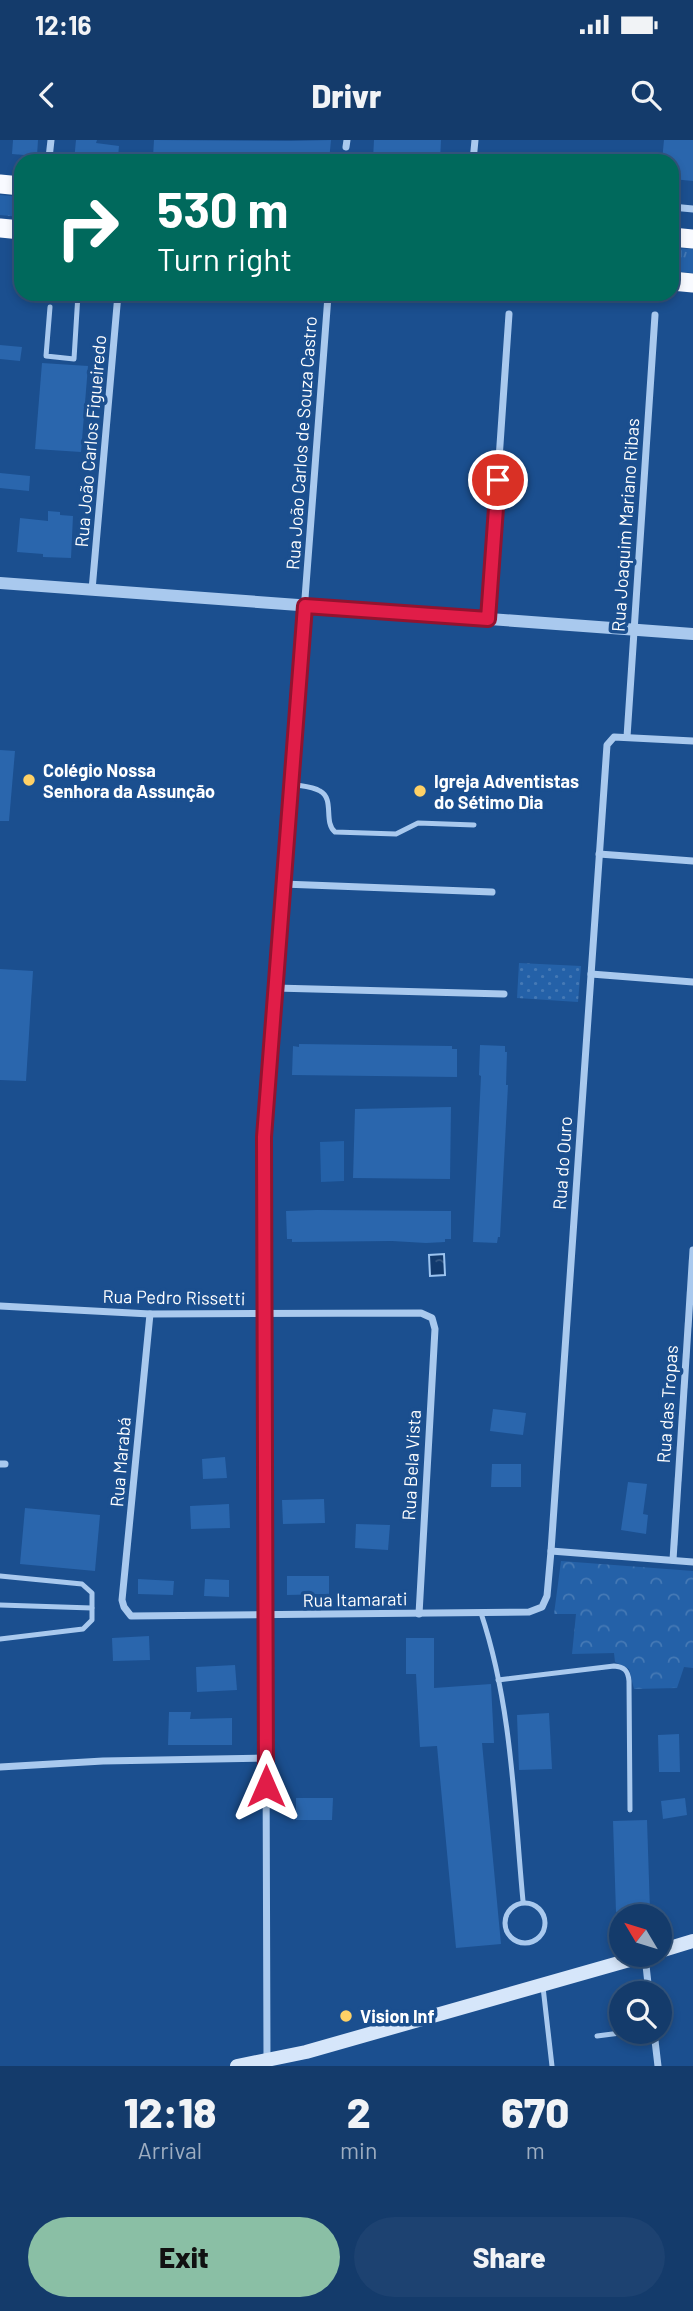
<!DOCTYPE html>
<meta charset="utf-8">
<style>
body{margin:0;font-family:Barlow,sans-serif;background:#1d4271;color:#f1f3f6;height:100vh;display:flex;flex-direction:column;font-size:26px;white-space:nowrap}
*{box-sizing:border-box;margin:0}
p{font-size:23px;color:#9dadc1}
.icon{flex:none;width:38px;height:38px;fill:none;stroke:currentColor;stroke-width:2;stroke-linecap:round;stroke-linejoin:round}
.map{position:relative;height:1926px;overflow:hidden}
.details{display:flex;flex-direction:column;background:#143b6b;flex:1}
.details>*{flex:none}
.top-card{position:absolute;left:14px;top:14px;width:665px;height:147px;border-radius:21px;box-shadow:0 4px 10px #0003,0 0 0 2px #33557e;background:#00695c;color:#fff;overflow:hidden}
.needle{width:46px;rotate:308deg}
.controls{position:absolute;left:609px;top:1764px;display:grid;gap:14px}
.controls a{display:grid;place-items:center;width:63px;height:63px;border-radius:50%;background:#143b6b;box-shadow:0 4px 10px #0003,0 0 0 2px #33557e;font-size:35px}
.pin{position:absolute;display:grid;place-items:center;width:60px;height:60px;color:#fff;margin:-30px;border:4px solid #fff;border-radius:50%;box-shadow:0 2px 7px #0007}
.me{position:absolute;width:77px;margin:-38px;rotate:0deg;stroke-linejoin:round;filter:drop-shadow(0 0 5px #0008)}
.turn{display:flex;align-items:center;gap:24px;height:147px;padding:0 28px;font-size:32px}
.turn .icon{width:91px;height:91px;stroke-width:2.5}
.turn b{display:block;font-size:49px;line-height:60px}
.eta{display:flex;justify-content:space-evenly;align-items:center;height:119px;text-align:center}
.eta b{font-size:42px;font-weight:800;line-height:49px}
.cta{display:flex;gap:14px;margin-top:auto;padding:14px 28px}
.cta a{flex:1;height:80px;border-radius:42px;background:#8abfa5;color:#111;font-size:28px;font-weight:800;line-height:80px;text-align:center}
.cta a+a{background:#1d4271;color:#f1f3f6}
.status{display:flex;justify-content:space-between;align-items:center;height:49px;padding:0 35px;background:#143b6b;direction:ltr}
.status svg{height:19px;fill:currentColor}
header{display:flex;justify-content:space-between;align-items:center;height:91px;padding:0 28px;background:#143b6b;font-size:32px;font-weight:800}
.map>svg:first-child{display:block}
.grass{fill:url(#grass-tufts)}
.forest{fill:url(#forest-crowns)}
.park{fill:url(#park-dots)}
.pitch{fill:#2461a8}
.water{fill:url(#water-ripples);stroke:#9cc4f0;stroke-width:2}
.building{fill:#2a66ad}
.lines{fill:none;stroke-linecap:round;stroke-linejoin:round}
.service{stroke:#a9c9ee;stroke-width:5}
.minor{stroke:#a9c9ee;stroke-width:7}
.tertiary{stroke:#a9c9ee;stroke-width:12}
.secondary{stroke:#d6e6fa;stroke-width:14}
.trunk{stroke:#f8faff;stroke-width:19}
.route-casing{stroke:#92132f;stroke-width:18}
.route{stroke:#e11d48;stroke-width:12}
.poi-dot{fill:#ffd166;stroke:#1b4f8f;stroke-width:2.5}
.labels{text-anchor:middle;dominant-baseline:central;stroke-width:7;stroke-linejoin:round;paint-order:stroke}
.street-label{font-size:18px;fill:#fff;stroke:#1b4f8f}
.poi-label{font-size:18px;font-weight:bold;fill:#fff;stroke:#1b4f8f;text-anchor:start}
</style>
<div class="status"><b>12:16</b><svg viewBox="0 0 49 12"><path d="M0 12V9h3v3zM5 12V6h3v6zM10 12V3h3v9zM15 12V0h3v12zM26 1h20v11H26zM47 4h2v5h-2z"/></svg></div>
<header><svg class="icon" aria-label="back" viewBox="0 0 24 24"><path d="M15 5l-7 7 7 7"/></svg>Drivr<svg class="icon" aria-label="search" viewBox="0 0 24 24"><circle cx="10" cy="10" r="6"/><path d="M15 15l6 6"/></svg></header>
<div class="map">
<svg width="693" height="1926" viewBox="0 0 693 1926">
<defs>
<pattern id="grass-tufts" width="24" height="20" patternUnits="userSpaceOnUse" patternTransform="scale(1.75)"><rect width="24" height="20" fill="#2461a8"/><path d="M3 7l-1-3M5 7V3M7 7l1-3M15 17l-1-3M17 17v-4M19 17l1-3" fill="none" stroke="#4579b5"/></pattern>
<pattern id="forest-crowns" width="20" height="18" patternUnits="userSpaceOnUse" patternTransform="scale(1.75)"><rect width="20" height="18" fill="#2461a8"/><path d="M2 6a3 3 0 1 1 6 0M12 15a3 3 0 1 1 6 0" fill="none" stroke="#4579b5"/></pattern>
<pattern id="park-dots" width="8" height="8" patternUnits="userSpaceOnUse" patternTransform="scale(1.75)"><rect width="8" height="8" fill="#2461a8"/><path d="M2 2h.1M6 6h.1" fill="none" stroke="#4579b5" stroke-width="1.8" stroke-linecap="round"/></pattern>
<pattern id="water-ripples" width="26" height="14" patternUnits="userSpaceOnUse" patternTransform="scale(1.75)"><rect width="26" height="14" fill="#123a6d"/><path d="M2 4q2-2 4 0t4 0M15 11q2-2 4 0t4 0" fill="none" stroke="#365883"/></pattern>
</defs>
<rect width="100%" height="100%" fill="#1b4f8f"/>
<!-- grass -->
<g class="grass">
<polygon points="0,55 21,57 21,77 0,75"/>
<polygon points="672,108 693,109 693,133 672,131"/>
</g>
<!-- forest -->
<polygon class="forest" points="561,1421 693,1431 693,1528 684,1527 677,1548 634,1549 629,1529 615,1522 614,1513 572,1514 576,1474 554,1474"/>
<!-- park -->
<polygon class="park" points="519,823 581,826 578,862 517,858"/>
<!-- pitch -->
<polygon class="pitch" points="344,1001 344,1041 321,1042 320,1002"/>
<!-- water -->
<polygon class="water" points="444,1114 445,1135 430,1136 429,1115"/>
<!-- building -->
<g class="building">
<polygon points="13,0 38,0 37,16 12,14"/>
<polygon points="76,0 97,0 96,3 119,6 118,17 105,15 104,21 74,21"/>
<polygon points="154,0 290,1 331,0 329,21 176,21 176,18 153,17"/>
<polygon points="374,0 441,0 440,21 373,19"/>
<polygon points="664,0 693,0 693,41 672,39 672,21 662,21"/>
<polygon points="0,205 22,207 20,221 0,219"/>
<polygon points="42,223 88,226 81,312 35,309"/>
<polygon points="0,333 30,336 29,351 0,348"/>
<polygon points="48,371 60,372 60,375 73,376 71,418 43,417 43,414 17,412 20,378 48,381"/>
<polygon points="0,610 15,611 9,681 0,681"/>
<polygon points="0,829 33,831 26,941 0,940"/>
<polygon points="299,904 452,906 452,909 457,909 457,937 292,935 293,906 299,907"/>
<polygon points="480,905 505,906 505,912 507,912 506,945 508,945 500,1097 498,1097 497,1103 473,1102 481,936 479,935"/>
<polygon points="451,967 450,1039 353,1038 355,969"/>
<polygon points="317,1070 451,1071 451,1099 445,1099 445,1102 426,1103 392,1101 292,1102 292,1099 287,1099 286,1071"/>
<polygon points="493,1269 526,1273 523,1295 490,1291"/>
<polygon points="225,1317 227,1338 203,1339 202,1319"/>
<polygon points="492,1324 521,1324 521,1347 491,1347"/>
<polygon points="628,1342 647,1344 643,1374 648,1375 646,1394 621,1390"/>
<polygon points="324,1359 325,1383 283,1384 282,1360"/>
<polygon points="229,1364 230,1388 191,1389 190,1366"/>
<polygon points="25,1368 100,1375 95,1431 20,1424"/>
<polygon points="356,1384 390,1385 388,1410 355,1408"/>
<polygon points="287,1436 329,1436 329,1454 287,1455"/>
<polygon points="138,1439 174,1441 173,1455 138,1454"/>
<polygon points="205,1439 229,1440 229,1457 204,1456"/>
<polygon points="149,1496 150,1520 113,1521 112,1498"/>
<polygon points="406,1498 434,1498 434,1548 491,1544 494,1603 482,1603 501,1804 456,1808 437,1606 420,1607 416,1534 406,1534"/>
<polygon points="235,1525 237,1550 197,1552 196,1527"/>
<polygon points="169,1572 191,1572 190,1579 232,1578 232,1605 168,1605"/>
<polygon points="549,1573 552,1629 519,1630 517,1575"/>
<polygon points="679,1594 680,1632 659,1632 658,1595"/>
<polygon points="296,1658 333,1658 332,1680 296,1680"/>
<polygon points="685,1658 687,1675 663,1679 661,1661"/>
<polygon points="647,1680 650,1771 616,1772 613,1681"/>
</g>
<g class="lines">
<!-- service -->
<g class="service">
<polyline points="445,21 448,16 473,17"/>
<polyline points="50,167 46,216 74,219 78,154"/>
<path d="M291,644C300,646 312,646 320,651C335,659 323,682 335,692L396,694L418,683L474,685"/>
<polyline points="0,1436 82,1444 92,1453 92,1480 83,1489 0,1499"/>
<polyline points="0,1465 92,1468"/>
<path d="M481,1473C512,1566 514,1665 523,1761"/>
<path d="M498,1540L614,1526C624,1527 628,1530 629,1541L630,1670"/>
<circle cx="525" cy="1783" r="20"/>
<polyline points="543,1847 552,1926"/>
<polyline points="597,1896 628,1892"/>
</g>
<!-- minor -->
<g class="minor">
<polyline points="346,7 347,0"/>
<polyline points="49,18 51,0"/>
<polyline points="473,21 475,0"/>
<polyline points="672,67 693,69"/>
<polyline points="92,450 118,154"/>
<polyline points="488,479 509,174"/>
<polyline points="627,597 655,175"/>
<polyline points="599,714 693,721"/>
<polyline points="283,744 492,752"/>
<polyline points="591,834 693,842"/>
<polyline points="275,848 504,854"/>
<polyline points="0,1166 150,1174 421,1173 432,1178 435,1189 419,1474"/>
<polyline points="150,1174 122,1460 124,1467 131,1476 529,1472 542,1467 547,1456 551,1411 607,605 614,597 693,601"/>
<polyline points="0,1324 5,1324"/>
<polyline points="551,1411 693,1422"/>
<polyline points="673,1420 693,1110"/>
<polyline points="0,1627 103,1621 266,1618"/>
<polyline points="645,1816 649,1853"/>
<polyline points="654,1892 658,1926"/>
<polyline points="267,1920 264,997 328,156"/>
</g>
<!-- tertiary -->
<polyline class="tertiary" points="0,443 693,494"/>
<!-- secondary -->
<g class="secondary">
<polyline points="660,1811 693,1801"/>
<polyline points="237,1926 306,1912 647,1815"/>
</g>
<!-- trunk -->
<g class="trunk">
<polyline points="0,44 21,46"/>
<polyline points="0,88 21,90"/>
<polyline points="672,97 693,99"/>
<polyline points="672,141 693,143"/>
</g>
</g>
<g class="lines">
<defs>
<polyline id="route" points="266,1646 264,997 305,466 488,479 498,340"/>
</defs>
<!-- route casing -->
<use href="#route" class="route-casing"/>
<!-- route -->
<use href="#route" class="route"/>
</g>
<!-- markers -->
<g class="poi-dot">
<circle cx="29" cy="640" r="7"/>
<circle cx="420" cy="651" r="7"/>
<circle cx="346" cy="1876" r="7"/>
</g>
<g class="labels">
<!-- street labels -->
<g class="street-label">
<text transform="translate(90 301) rotate(-85)">Rua João Carlos Figueiredo</text>
<text transform="translate(301 303) rotate(-86)">Rua João Carlos de Souza Castro</text>
<text transform="translate(625 385) rotate(-86)">Rua Joaquim Mariano Ribas</text>
<text transform="translate(562 1023) rotate(-86)">Rua do Ouro</text>
<text transform="translate(174 1157) rotate(1)">Rua Pedro Rissetti</text>
<text transform="translate(667 1264) rotate(-86)">Rua das Tropas</text>
<text transform="translate(120 1322) rotate(-85)">Rua Marabá</text>
<text transform="translate(411 1325) rotate(-87)">Rua Bela Vista</text>
<text transform="translate(355 1459) rotate(-1)">Rua Itamarati</text>
</g>
<!-- poi labels -->
<g class="poi-label">
<text x="43" y="630">Colégio Nossa<tspan x="43" dy="21">Senhora da Assunção</tspan></text>
<text x="434" y="641">Igreja Adventistas<tspan x="434" dy="21">do Sétimo Dia</tspan></text>
<text x="360" y="1876">Vision Inf</text>
</g>
</g>
</svg>
<div class="controls">
<a><svg class="needle" viewBox="-14 -14 28 28"><path d="M0-13l5 13h-10z" fill="#e53935"/><path d="M0 13l5-13h-10z" fill="#9dadc1"/></svg></a>
<a><svg class="icon" aria-label="search" viewBox="0 0 24 24"><circle cx="10" cy="10" r="6"/><path d="M15 15l6 6"/></svg></a>
</div>
<div class="pin" style="left:498px;top:340px;background:#d93025"><svg class="icon" aria-label="arrive" viewBox="0 0 24 24"><path d="M6 21V4h12l-3 4 3 4H6"/></svg></div>
<svg class="me" style="left:266px;top:1646px" viewBox="-20 -20 40 40"><path d="M0-17L14 15 0 8-14 15z" fill="#e11d48" stroke="#fff" stroke-width="4"/></svg>
<div class="top-card">
<div class="turn"><svg class="icon" aria-label="right" viewBox="0 0 24 24"><path d="M7 20v-9h11M14 6l5 5-5 5"/></svg><div><b>530 m</b>Turn right</div></div>
</div>
</div>
<section class="details">
<div class="eta">
<div><b>12:18</b><p>Arrival</p></div>
<div><b>2</b><p>min</p></div>
<div><b>670</b><p>m</p></div>
</div>
<div class="cta"><a>Exit</a><a>Share</a></div>
</section>
